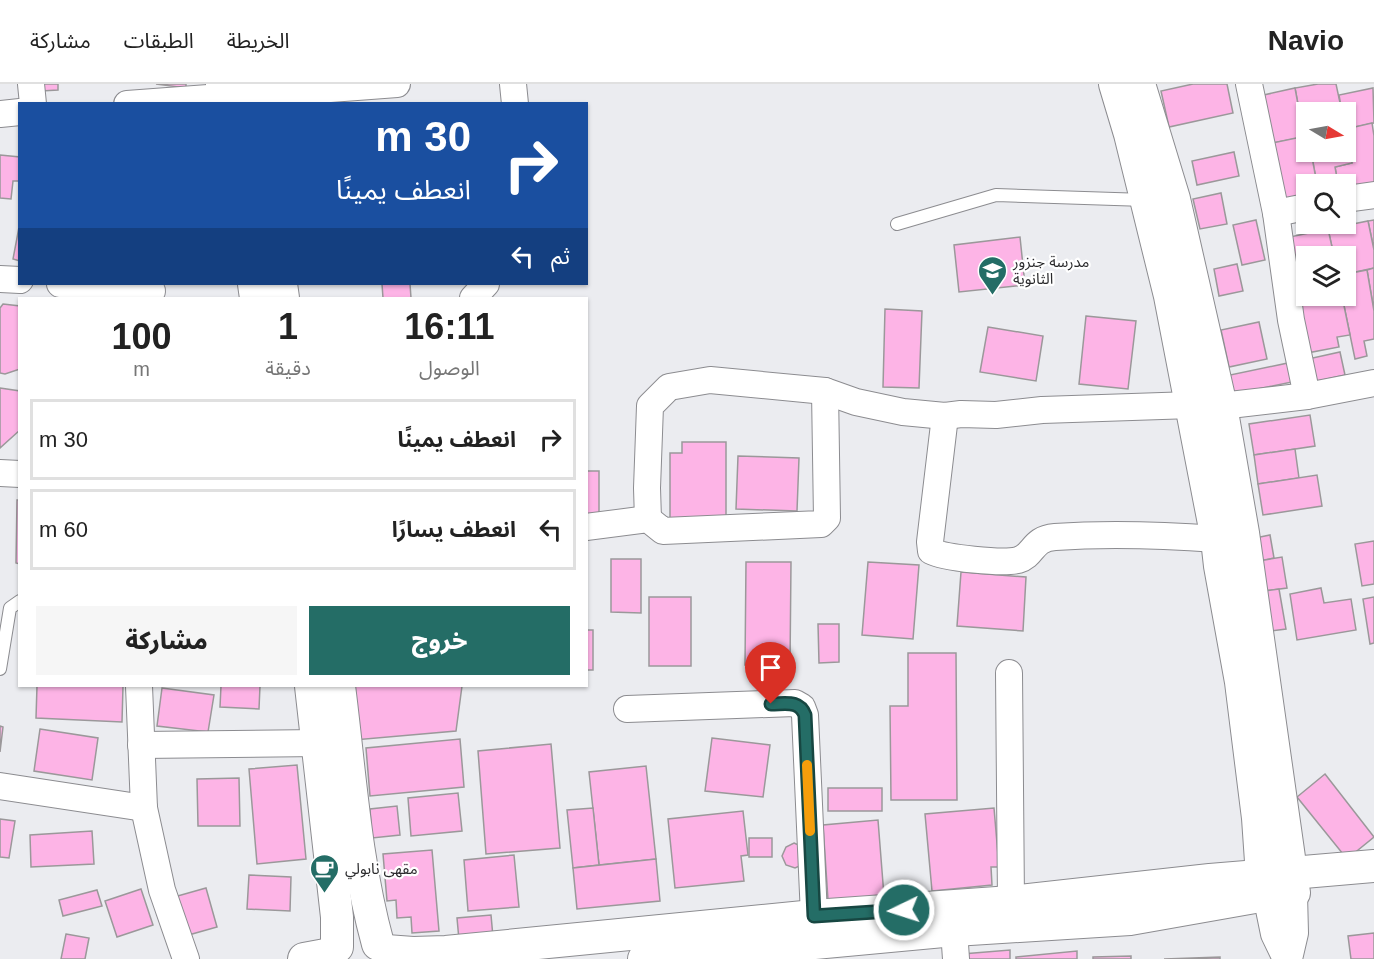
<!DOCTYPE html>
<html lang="ar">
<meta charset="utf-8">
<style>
body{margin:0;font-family:Helvetica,"Noto Sans Arabic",sans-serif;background:#f6f6f6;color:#222;direction:rtl;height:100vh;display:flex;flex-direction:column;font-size:22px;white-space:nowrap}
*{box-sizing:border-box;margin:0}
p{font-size:20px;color:#767676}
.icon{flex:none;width:33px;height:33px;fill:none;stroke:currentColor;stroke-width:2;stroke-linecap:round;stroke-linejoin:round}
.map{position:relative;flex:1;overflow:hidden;direction:ltr}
.side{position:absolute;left:18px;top:213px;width:570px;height:390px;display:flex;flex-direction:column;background:#fff;border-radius:0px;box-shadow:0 2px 4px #0004;direction:rtl}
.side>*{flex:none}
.top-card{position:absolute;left:18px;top:18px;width:570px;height:183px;border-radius:0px;box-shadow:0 2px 4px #0004;direction:rtl;background:#1a4fa0;color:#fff;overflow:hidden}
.needle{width:39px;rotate:100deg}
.tools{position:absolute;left:1296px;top:18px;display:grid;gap:12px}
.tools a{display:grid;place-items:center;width:60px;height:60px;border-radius:0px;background:#fff;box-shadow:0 2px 4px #0004;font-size:30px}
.pin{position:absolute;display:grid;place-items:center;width:51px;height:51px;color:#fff;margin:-62px -26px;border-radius:50% 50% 50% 0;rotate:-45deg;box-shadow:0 0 6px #0007}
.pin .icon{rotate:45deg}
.me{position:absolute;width:66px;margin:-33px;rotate:266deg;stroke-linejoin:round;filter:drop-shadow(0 0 4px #0008)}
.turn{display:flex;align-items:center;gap:21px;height:126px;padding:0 18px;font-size:27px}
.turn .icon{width:78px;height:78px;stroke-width:2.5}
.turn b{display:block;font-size:42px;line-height:51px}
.then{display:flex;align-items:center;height:57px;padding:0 18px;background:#0003;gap:12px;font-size:22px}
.eta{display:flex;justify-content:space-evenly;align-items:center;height:102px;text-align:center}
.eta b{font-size:36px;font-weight:800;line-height:42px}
.button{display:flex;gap:12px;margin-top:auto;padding:12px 18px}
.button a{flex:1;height:69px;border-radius:0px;background:#246d66;color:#fff;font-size:24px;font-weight:800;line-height:69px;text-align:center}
.button a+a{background:#f6f6f6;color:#222}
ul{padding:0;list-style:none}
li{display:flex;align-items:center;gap:18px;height:81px;margin:0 12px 9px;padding:0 6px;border:3px solid #e0e0e0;border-radius:0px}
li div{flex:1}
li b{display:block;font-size:22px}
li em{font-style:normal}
header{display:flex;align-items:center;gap:36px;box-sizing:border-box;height:84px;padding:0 30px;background:#fff;border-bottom:2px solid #e0e0e0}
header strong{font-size:28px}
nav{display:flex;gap:33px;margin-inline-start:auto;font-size:21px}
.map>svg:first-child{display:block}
.building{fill:#fdb4e6;stroke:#9b989a;stroke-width:1.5}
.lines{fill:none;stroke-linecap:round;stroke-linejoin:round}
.service-casing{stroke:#8c8c90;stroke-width:14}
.minor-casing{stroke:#8c8c90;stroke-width:28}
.tertiary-casing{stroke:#8c8c90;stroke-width:34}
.service{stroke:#fff;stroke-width:12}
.minor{stroke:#fff;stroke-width:26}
.tertiary{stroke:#fff;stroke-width:32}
.route-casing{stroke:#174742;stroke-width:15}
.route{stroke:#246d66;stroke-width:10}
.slow{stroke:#f59e0b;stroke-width:10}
.labels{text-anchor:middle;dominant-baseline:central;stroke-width:4.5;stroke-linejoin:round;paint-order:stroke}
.poi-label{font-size:15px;fill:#2a2a2c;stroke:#fff;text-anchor:start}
</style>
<header>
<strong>Navio</strong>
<nav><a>الخريطة</a><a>الطبقات</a><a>مشاركة</a></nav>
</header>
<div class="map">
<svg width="1374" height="875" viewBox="0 0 1374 875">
<rect width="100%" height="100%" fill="#ebecf0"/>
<!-- building -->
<g class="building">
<polygon points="40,0 58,0 58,6 41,7"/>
<polygon points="156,0 186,0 186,4"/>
<polygon points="1193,0 1227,0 1233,29 1169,43 1161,7"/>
<polygon points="1318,0 1336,0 1342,28 1306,28 1306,52 1304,53 1295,4"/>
<polygon points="1295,4 1304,53 1268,60 1259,12"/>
<polygon points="1373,4 1374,39 1346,45 1346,28 1342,28 1339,11"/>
<polygon points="1372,39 1374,52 1374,100 1346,106 1346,100 1338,100 1335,83 1352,79 1346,45"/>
<polygon points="1346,47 1352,79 1335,83 1338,100 1317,100 1311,68 1346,68"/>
<polygon points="1306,52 1306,68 1311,68 1317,100 1306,100 1306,113 1280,119 1268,60"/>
<polygon points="1234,68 1239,92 1197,101 1192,77"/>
<polygon points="0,71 20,73 20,97 13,97 11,115 0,114"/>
<polygon points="1221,109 1227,140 1200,145 1193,115"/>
<polygon points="1256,136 1265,176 1242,181 1233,141"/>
<polygon points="1374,136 1374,166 1368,137"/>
<polygon points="1368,137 1374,166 1374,184 1346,190 1346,172 1334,172 1328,145"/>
<polygon points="20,138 20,177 13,175"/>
<polygon points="1328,145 1334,172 1306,172 1306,198 1294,200 1285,154"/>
<polygon points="1020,153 1025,201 959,208 954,161"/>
<polygon points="1237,180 1243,207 1219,212 1214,185"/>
<polygon points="1374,184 1374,227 1367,186"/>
<polygon points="1367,186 1374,227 1374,255 1364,257 1367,272 1355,275 1342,212 1346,212 1346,190"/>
<polygon points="1306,198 1306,212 1342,212 1350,251 1337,253 1339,263 1307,269 1294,200"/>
<polygon points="382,200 410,200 411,214 383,214"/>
<polygon points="3,220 20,222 20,285 5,290 0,289 0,224"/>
<polygon points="885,225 922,227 919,304 883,303"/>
<polygon points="1086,232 1136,237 1128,305 1079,300"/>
<polygon points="1259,238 1267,275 1229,283 1221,246"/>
<polygon points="988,243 1043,252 1036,297 980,288"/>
<polygon points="1340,268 1345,291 1313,298 1308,275"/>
<polygon points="1288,279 1292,298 1234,310 1230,291"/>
<polygon points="0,304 20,307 20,346 0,364"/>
<polygon points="1310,331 1315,362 1254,371 1249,340"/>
<polygon points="682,358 726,358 726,435 670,435 670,369 682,369"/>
<polygon points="1295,365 1299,394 1258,400 1254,371"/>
<polygon points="738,372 799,374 797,427 736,425"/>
<rect x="586" y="387" width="13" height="48"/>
<polygon points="1317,391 1322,422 1263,431 1258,400"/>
<polygon points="17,416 20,416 20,480 16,479"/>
<polygon points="1270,451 1274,474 1259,477 1255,454"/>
<polygon points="1374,457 1374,500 1362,502 1355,460"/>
<polygon points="1282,473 1287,504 1264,507 1259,477"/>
<polygon points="611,475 641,475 641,529 611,528"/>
<polygon points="746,478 791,478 790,581 745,581"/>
<polygon points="868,478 919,481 913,555 862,551"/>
<polygon points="961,488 1026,493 1023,547 957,542"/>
<polygon points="1321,504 1324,519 1351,515 1356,546 1297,556 1290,510"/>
<polygon points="1279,505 1286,545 1271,547 1264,507"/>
<rect x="649" y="513" width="42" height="69"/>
<polygon points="1374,513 1374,559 1370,560 1363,515"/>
<polygon points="818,540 839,540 839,578 819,579"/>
<rect x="586" y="546" width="7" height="40"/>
<polygon points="908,569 956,569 957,716 891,716 890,622 908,622"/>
<polygon points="37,602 123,602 122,638 36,634"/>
<polygon points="221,602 260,602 259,625 220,623"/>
<polygon points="349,602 462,602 456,647 354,656"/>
<polygon points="162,604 214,611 208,648 157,642"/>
<polygon points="0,642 3,643 0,668"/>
<polygon points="40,645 98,654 92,696 34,687"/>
<polygon points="712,654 770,661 763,713 705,707"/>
<polygon points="460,655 464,703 370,712 366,664"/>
<polygon points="551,660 560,764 486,770 478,667"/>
<polygon points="297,681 306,775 257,780 249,685"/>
<polygon points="646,682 656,775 599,781 589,688"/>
<polygon points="1325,690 1374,753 1347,775 1297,713"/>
<polygon points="239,694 240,742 198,742 197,695"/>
<rect x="828" y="704" width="54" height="23"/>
<polygon points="458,709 462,747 411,752 408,714"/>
<polygon points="397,722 400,751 372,754 370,725"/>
<polygon points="593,724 599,781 573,784 567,726"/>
<polygon points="994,724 999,783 991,783 992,801 932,807 925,730"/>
<polygon points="743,727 748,771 741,772 744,797 675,804 668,735"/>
<polygon points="0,735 15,737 9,774 0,773"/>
<polygon points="878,736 884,812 828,816 823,741"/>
<polygon points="92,747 94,780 31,783 30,751"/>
<rect x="749" y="754" width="23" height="19"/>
<polygon points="794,759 803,763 804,780 795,784 786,781 782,772 786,763"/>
<polygon points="432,766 439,847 412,849 411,833 397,834 396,816 387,817 383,770"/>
<polygon points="514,771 519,823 468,827 464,776"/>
<polygon points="656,775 660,817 577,825 573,784"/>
<polygon points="249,791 291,793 290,827 247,825"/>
<polygon points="206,804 217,843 185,852 174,813"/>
<polygon points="141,805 153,841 117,853 105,817"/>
<polygon points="97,806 102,822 63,832 59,816"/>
<polygon points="491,831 493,853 459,856 457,834"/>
<polygon points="1374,849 1374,875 1351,875 1348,852"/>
<polygon points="66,850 89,854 85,875 61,875"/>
<polygon points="1010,866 1010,875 961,875 962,870"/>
<polygon points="1077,867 1077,875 1016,875 1016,873"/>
<polygon points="1131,872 1131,875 1093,875 1093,873"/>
<polygon points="1220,873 1220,875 1164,875"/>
</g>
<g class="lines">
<defs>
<g id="service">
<polyline points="897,140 996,111 1145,116"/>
<polyline points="0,585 10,524 20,517"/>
</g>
<g id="minor">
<polyline points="31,0 33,20"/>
<polyline points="513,0 515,20"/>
<polyline points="1249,0 1276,129 1291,236 1307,312"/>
<polyline points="127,20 397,0"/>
<polyline points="0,30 20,28"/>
<polyline points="1346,115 1374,111"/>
<polyline points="1276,129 1306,123"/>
<polyline points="0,195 20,196"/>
<polyline points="60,200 152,207"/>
<polyline points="473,214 486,200"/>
<polyline points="1221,322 1307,312 1374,299"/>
<path d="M945,332L930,458L931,467C944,474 1003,480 1018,476C1035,471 1031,455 1055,453C1109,449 1163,451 1217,455"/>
<polyline points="0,389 20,390"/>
<polyline points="648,435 647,404 650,322 669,303 710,296 825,307 856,318 903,328 945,332 961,330 996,331 1042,326 1192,321"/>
<polyline points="586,443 648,435 663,447 821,440 827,434 825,307"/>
<polyline points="1009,589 1011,818"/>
<polyline points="139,602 144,724 162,806 186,875"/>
<polyline points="627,625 795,619 802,623 805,631 814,832"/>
<polyline points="141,661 319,659"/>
<polyline points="0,702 144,724"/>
<polyline points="1266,811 1274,850 1286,875"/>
<polyline points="954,846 956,875"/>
<polyline points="1289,875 1295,849 1294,810"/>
</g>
<g id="tertiary">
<polyline points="222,0 225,20"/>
<polyline points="258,0 261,20"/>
<polyline points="1115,0 1130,50 1170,212 1217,455 1220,482 1241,598 1258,734 1262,792 1266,811"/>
<polyline points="1139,0 1174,115 1221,322 1243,449 1294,809"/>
<polyline points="254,200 256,214"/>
<polyline points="281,200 283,214"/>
<polyline points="311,602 337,833 337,863"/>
<path d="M339,602C350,688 355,777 378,860"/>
<polyline points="386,867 413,869 446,868 814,832 1011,818 1210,796 1374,782"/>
<polyline points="304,875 331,870"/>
<polyline points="644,875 954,846 1130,835 1266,811 1282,811"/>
</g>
</defs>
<!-- service casing -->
<use href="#service" class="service-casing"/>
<!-- minor casing -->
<use href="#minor" class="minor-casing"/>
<!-- tertiary casing -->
<use href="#tertiary" class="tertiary-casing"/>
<!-- service -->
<use href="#service" class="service"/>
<!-- minor -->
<use href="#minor" class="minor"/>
<!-- tertiary -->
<use href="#tertiary" class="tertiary"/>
</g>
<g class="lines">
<defs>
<path id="route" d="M771,620C786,620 799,616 805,631L814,832L904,826"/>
</defs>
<!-- route casing -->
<use href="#route" class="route-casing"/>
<!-- route -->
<use href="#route" class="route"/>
<!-- slow -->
<polyline class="slow" points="807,681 810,747"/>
</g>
<!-- icons -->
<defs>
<symbol id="school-pin" viewBox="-11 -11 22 30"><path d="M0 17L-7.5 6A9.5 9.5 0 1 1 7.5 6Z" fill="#246d66" stroke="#fff"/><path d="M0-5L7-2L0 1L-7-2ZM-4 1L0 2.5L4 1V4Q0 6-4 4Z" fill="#fff"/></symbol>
<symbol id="cafe-pin" viewBox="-11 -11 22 30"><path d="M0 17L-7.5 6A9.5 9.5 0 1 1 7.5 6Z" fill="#246d66" stroke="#fff"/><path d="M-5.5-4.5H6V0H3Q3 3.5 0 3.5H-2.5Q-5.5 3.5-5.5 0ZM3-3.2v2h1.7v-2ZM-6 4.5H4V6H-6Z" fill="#fff"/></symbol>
</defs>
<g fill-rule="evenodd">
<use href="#school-pin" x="976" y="170" width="33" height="45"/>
<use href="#cafe-pin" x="308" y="768" width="33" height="45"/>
</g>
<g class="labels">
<!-- poi labels -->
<g class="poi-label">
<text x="1013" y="177">مدرسة جنزور<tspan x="1013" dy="17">الثانوية</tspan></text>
<text x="345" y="784">مقهى نابولي</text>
</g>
</g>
</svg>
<div class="tools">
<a><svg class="needle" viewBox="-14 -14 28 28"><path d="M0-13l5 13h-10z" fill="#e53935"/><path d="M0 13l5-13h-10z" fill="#767676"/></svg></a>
<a><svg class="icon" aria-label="search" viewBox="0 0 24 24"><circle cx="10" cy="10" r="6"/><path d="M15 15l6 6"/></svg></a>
<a><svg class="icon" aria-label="layers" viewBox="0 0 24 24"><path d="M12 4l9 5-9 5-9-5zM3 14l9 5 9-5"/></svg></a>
</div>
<div class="pin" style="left:771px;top:620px;background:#d93025"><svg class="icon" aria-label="arrive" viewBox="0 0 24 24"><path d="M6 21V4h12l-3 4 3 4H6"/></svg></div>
<svg class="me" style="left:904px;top:826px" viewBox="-20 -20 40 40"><circle r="17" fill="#246d66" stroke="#fff" stroke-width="3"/><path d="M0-11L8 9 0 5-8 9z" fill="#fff"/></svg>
<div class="top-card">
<div class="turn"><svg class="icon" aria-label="right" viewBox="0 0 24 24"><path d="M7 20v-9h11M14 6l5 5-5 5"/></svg><div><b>30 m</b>انعطف يمينًا</div></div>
<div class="then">ثم<svg class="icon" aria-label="left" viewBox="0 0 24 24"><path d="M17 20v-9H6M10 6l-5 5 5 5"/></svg></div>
</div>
<section class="side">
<div class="eta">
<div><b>16:11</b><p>الوصول</p></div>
<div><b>1</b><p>دقيقة</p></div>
<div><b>100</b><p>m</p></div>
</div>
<ul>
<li><svg class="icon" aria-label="right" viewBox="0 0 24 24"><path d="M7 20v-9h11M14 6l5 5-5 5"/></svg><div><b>انعطف يمينًا</b></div><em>30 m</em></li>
<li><svg class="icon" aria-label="left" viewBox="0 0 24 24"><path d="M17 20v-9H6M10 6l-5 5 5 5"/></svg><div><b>انعطف يسارًا</b></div><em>60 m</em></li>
</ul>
<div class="button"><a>خروج</a><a>مشاركة</a></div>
</section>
</div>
